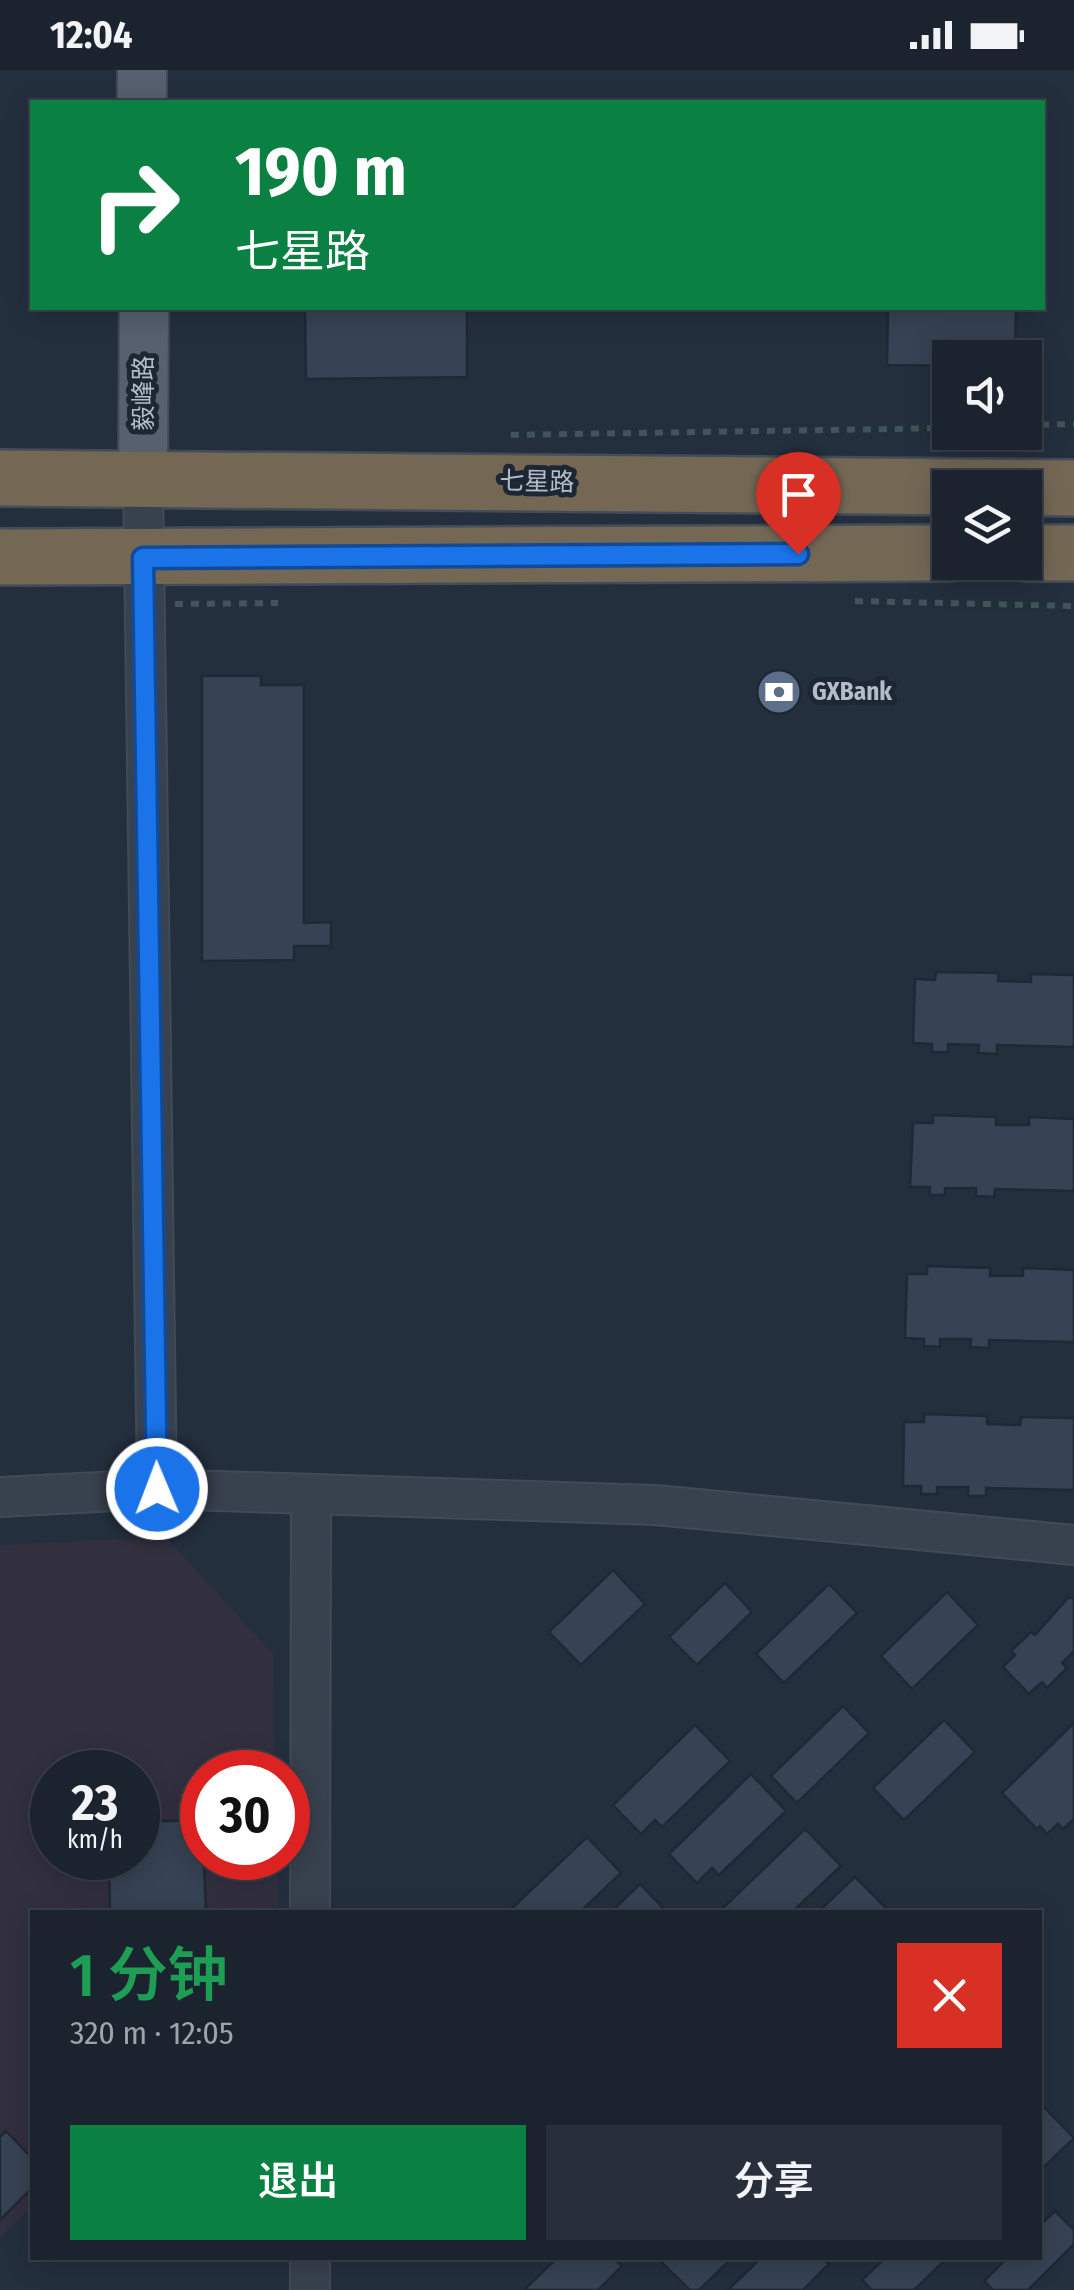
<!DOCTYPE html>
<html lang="zh">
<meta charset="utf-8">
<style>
body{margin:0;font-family:"Fira Sans Condensed","Noto Sans SC",sans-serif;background:#282f3a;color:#f1f3f6;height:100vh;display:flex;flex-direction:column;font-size:38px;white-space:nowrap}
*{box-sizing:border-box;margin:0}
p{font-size:32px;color:#a0a4aa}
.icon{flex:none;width:55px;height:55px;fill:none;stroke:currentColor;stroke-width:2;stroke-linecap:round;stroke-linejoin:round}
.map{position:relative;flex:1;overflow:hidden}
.drawer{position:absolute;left:30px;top:1840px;width:1012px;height:350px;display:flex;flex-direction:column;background:#1b232e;border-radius:0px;box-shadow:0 5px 25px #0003,0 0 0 2px #39404a}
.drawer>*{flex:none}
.top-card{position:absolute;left:30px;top:30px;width:1015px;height:210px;border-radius:0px;box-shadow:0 5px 25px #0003,0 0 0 2px #39404a;background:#0b8043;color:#fff;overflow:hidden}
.buttons{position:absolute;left:932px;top:270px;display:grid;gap:20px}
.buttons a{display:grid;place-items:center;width:110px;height:110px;border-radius:0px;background:#1b232e;box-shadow:0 5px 25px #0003,0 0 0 2px #39404a;font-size:50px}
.speed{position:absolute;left:30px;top:1680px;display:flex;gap:20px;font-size:50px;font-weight:700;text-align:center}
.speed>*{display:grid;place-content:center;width:130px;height:130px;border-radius:50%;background:#1b232e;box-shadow:0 5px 25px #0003,0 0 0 2px #39404a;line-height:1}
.speed small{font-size:25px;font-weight:400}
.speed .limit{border:15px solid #d22;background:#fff;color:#111}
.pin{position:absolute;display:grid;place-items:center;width:85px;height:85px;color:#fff;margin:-102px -42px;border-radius:50% 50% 50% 0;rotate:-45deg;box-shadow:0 0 10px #0007}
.pin .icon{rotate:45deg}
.me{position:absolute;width:110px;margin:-55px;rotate:359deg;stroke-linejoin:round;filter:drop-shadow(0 0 8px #0008)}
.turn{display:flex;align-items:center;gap:35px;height:210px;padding:0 40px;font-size:45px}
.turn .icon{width:130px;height:130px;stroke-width:2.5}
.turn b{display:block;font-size:70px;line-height:85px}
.round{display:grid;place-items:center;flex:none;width:105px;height:105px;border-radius:0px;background:#282f3a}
.headline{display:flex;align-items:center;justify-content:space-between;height:170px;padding:0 40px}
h1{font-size:60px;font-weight:600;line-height:75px;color:#1e9e55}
.action{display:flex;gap:20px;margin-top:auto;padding:20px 40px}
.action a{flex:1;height:115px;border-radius:0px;background:#0b8043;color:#fff;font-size:40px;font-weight:600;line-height:115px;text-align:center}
.action a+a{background:#282f3a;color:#f1f3f6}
.status{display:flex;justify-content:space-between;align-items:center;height:70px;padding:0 50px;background:#1b232e;direction:ltr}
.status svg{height:28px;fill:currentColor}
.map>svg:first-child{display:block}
.medical{fill:#32303f;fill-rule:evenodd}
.building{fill:#364354;stroke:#1f2835;stroke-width:2.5}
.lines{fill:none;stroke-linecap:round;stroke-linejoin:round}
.minor-casing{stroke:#414a57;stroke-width:42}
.major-casing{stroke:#414a57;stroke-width:52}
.highway-casing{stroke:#434c59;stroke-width:60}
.path{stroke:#3f5557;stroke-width:6;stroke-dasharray:8 8;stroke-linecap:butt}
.minor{stroke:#38414e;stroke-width:38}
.major{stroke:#56606e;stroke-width:48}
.highway{stroke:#746855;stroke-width:55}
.route-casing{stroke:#114b97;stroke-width:25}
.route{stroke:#1a73e8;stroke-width:18}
.labels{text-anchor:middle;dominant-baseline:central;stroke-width:10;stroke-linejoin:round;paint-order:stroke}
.street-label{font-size:25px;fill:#b4bcc9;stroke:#1d2633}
.poi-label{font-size:25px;font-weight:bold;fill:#b4bcc9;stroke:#1d2633;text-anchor:start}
</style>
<div class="status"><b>12:04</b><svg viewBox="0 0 49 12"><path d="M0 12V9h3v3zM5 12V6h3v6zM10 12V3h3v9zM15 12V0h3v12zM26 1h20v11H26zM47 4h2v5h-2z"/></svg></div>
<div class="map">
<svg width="1074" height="2220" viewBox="0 0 1074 2220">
<rect width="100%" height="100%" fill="#242f3e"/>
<!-- medical -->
<path class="medical" d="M166,1467L273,1584L275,1702H202V1788H277L278,1842H32V2137L0,2167V1475ZM52,1702H138V1788H52Z"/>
<!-- building -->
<g class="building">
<polygon points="305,238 467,238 467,307 306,309"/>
<polygon points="888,238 1016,238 1015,288 950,288 950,296 887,295"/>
<polygon points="202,606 261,606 261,615 304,615 304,853 331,852 331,876 294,876 294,890 202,891"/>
<polygon points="936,902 998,903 998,911 1031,912 1031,904 1074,905 1074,977 997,975 997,984 978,983 979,975 948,974 948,982 932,982 932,974 913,973 915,909 935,910"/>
<polygon points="933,1045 996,1047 996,1055 1029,1055 1029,1047 1074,1049 1074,1121 995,1119 994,1127 976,1126 976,1118 945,1118 945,1125 930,1125 930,1117 910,1117 913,1053 933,1053"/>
<polygon points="927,1196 990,1198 990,1206 1023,1206 1023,1198 1074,1200 1074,1272 989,1270 989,1278 970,1277 971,1269 940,1269 940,1277 924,1276 924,1269 905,1268 907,1204 927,1204"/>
<polygon points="924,1344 987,1346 987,1354 1020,1355 1021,1347 1074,1348 1074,1420 986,1418 986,1426 968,1426 968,1417 937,1417 937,1424 921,1424 921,1416 903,1416 904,1352 924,1352"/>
<polygon points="613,1500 645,1534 581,1595 549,1562"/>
<polygon points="725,1513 752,1542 697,1595 669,1567"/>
<polygon points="829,1514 857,1543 784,1613 756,1584"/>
<polygon points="947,1522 978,1555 912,1619 881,1586"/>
<polygon points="1068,1528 1074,1528 1074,1581 1062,1593 1067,1598 1047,1618 1042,1612 1029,1624 1003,1597 1015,1585 1011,1581 1031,1562 1035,1565"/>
<polygon points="843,1636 869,1663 797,1733 771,1706"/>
<polygon points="944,1650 975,1682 904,1750 873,1718"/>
<polygon points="1074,1653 1074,1749 1063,1759 1058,1754 1047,1764 1040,1756 1037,1759 1002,1723"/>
<polygon points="695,1655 730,1691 662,1757 655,1750 641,1764 613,1735"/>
<polygon points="751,1704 786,1741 719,1805 712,1798 697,1813 669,1784"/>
<polygon points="202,1750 206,1842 110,1842 109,1788 138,1788 138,1752"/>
<polygon points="805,1759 841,1796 792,1842 727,1842 723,1838"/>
<polygon points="587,1767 621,1803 580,1842 508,1842"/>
<polygon points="855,1807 890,1842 818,1842"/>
<polygon points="640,1814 667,1842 611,1842"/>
<polygon points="1041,2034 1074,2068 1040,2101 1040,2035"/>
<polygon points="6,2061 32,2088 32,2118 0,2150 0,2067"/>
<polygon points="1055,2141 1074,2160 1074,2174 1028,2220 993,2220 984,2211 1007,2188 1040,2188 1040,2155"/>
<polygon points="557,2188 614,2188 622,2196 598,2220 524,2220"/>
<polygon points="657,2188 732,2188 699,2220 690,2220"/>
<polygon points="761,2188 822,2188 829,2194 803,2220 728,2220"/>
<polygon points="885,2188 947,2188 914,2220 872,2220 862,2210"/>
</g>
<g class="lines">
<defs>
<g id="minor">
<polyline points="157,1419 655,1435 1074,1475"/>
<polyline points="0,1427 157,1419 143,408"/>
<polyline points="310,1842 311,1424"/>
<polyline points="310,2220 310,2188"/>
</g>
<g id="major">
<polyline points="142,0 142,32"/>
<polyline points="143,408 144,238"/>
</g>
<g id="highway">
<polyline points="0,408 1074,418"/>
<polyline points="1025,483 1074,483"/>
<polyline points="0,487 950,483"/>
</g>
</defs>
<!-- minor casing -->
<use href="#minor" class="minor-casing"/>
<!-- major casing -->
<use href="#major" class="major-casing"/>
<!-- highway casing -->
<use href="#highway" class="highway-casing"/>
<!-- path -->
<g class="path">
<polyline points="1025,355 1074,354"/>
<polyline points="511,365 950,358"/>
<polyline points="855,531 1074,536"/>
<polyline points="175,534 278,533"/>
</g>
<!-- minor -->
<use href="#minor" class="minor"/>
<!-- major -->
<use href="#major" class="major"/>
<!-- highway -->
<use href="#highway" class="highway"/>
</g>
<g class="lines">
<defs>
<polyline id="route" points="157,1419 143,488 798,484"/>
</defs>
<!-- route casing -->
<use href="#route" class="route-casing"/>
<!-- route -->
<use href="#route" class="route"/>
</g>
<!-- icons -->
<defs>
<symbol id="bank-disc" viewBox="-11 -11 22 22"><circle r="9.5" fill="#5c6f8a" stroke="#1d2633"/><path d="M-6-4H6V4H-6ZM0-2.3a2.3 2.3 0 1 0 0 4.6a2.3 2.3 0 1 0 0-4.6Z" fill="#fff"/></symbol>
</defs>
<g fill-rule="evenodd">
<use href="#bank-disc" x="754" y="597" width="50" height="50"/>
</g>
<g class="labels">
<!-- street labels -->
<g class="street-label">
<text transform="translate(144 323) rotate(-90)">毅峰路</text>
<text transform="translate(537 412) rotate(1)">七星路</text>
</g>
<!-- poi labels -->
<g class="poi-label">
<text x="812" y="622">GXBank</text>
</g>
</g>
</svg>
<div class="buttons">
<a><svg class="icon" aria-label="sound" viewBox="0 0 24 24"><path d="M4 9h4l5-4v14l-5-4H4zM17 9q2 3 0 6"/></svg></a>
<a><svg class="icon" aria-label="layers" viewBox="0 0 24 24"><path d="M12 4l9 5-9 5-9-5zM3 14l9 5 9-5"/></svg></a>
</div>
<div class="speed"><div>23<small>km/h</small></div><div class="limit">30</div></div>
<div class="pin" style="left:798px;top:484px;background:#d93025"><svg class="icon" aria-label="arrive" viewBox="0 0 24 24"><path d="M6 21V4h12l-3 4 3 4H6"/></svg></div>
<svg class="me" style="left:157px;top:1419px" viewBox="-20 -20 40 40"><circle r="17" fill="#1a73e8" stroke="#fff" stroke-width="3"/><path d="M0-11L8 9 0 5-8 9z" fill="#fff"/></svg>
<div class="top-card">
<div class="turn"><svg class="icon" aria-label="right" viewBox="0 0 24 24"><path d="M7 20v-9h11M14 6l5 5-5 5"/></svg><div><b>190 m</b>七星路</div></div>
</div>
<section class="drawer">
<div class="headline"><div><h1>1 分钟</h1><p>320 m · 12:05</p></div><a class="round" style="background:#d93025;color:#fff"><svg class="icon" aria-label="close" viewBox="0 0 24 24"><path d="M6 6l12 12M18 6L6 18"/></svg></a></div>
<div class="action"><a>退出</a><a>分享</a></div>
</section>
</div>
